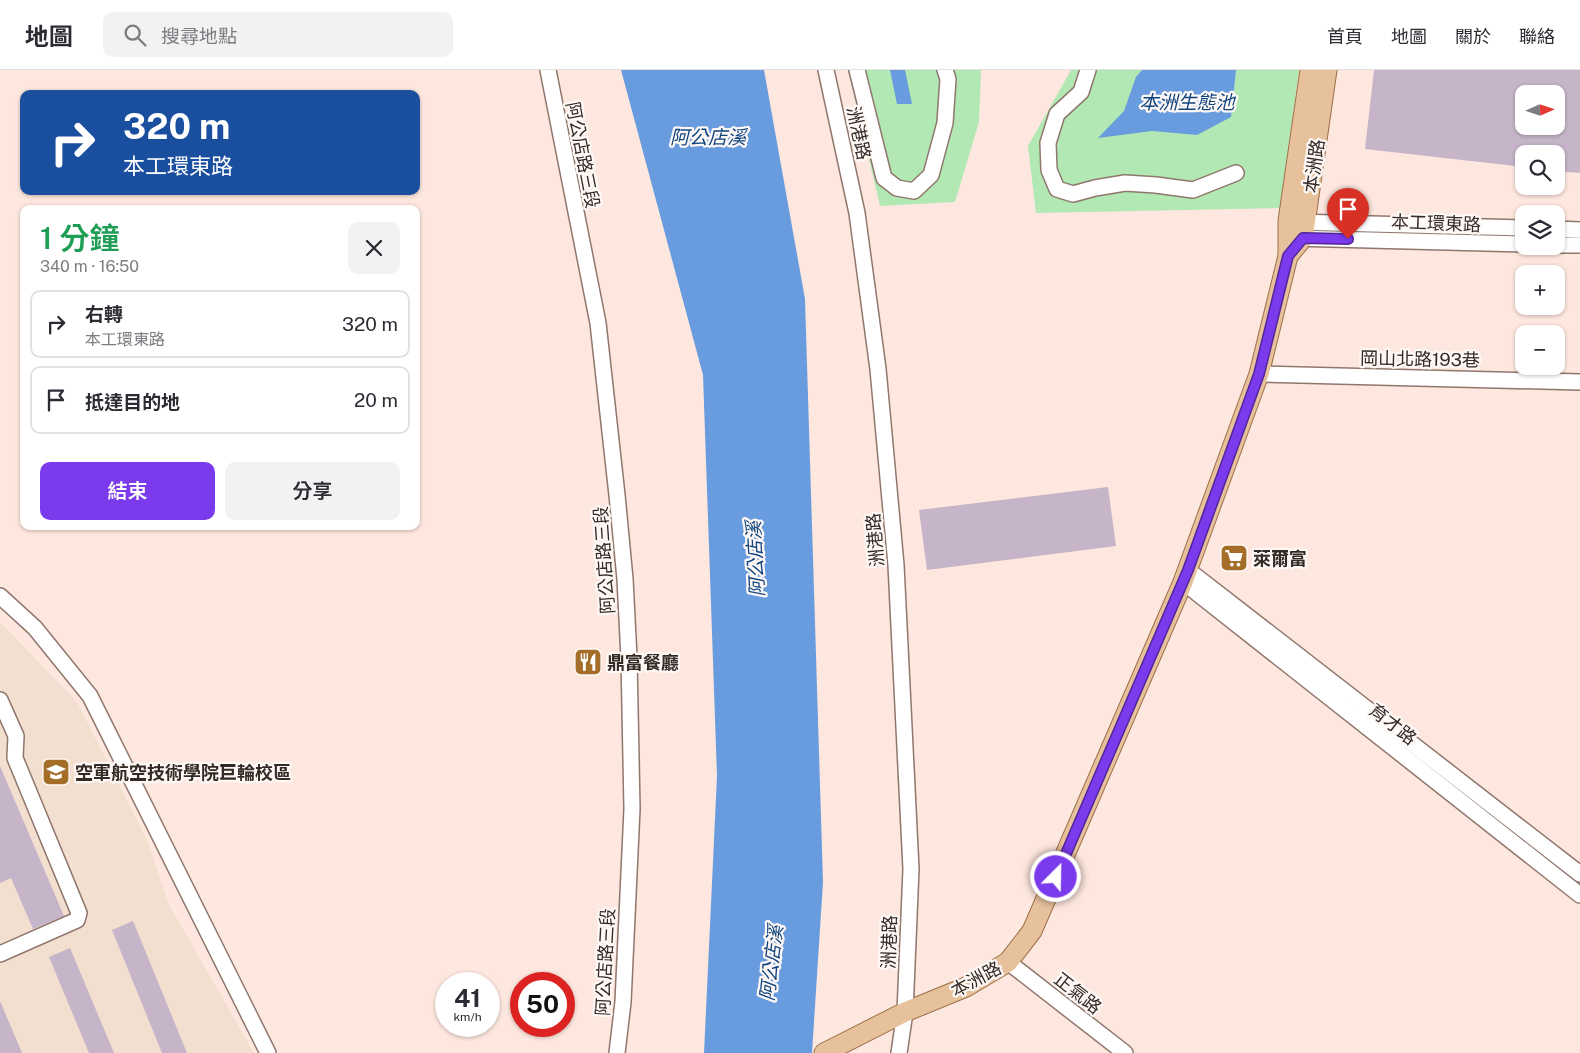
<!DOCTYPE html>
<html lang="zh-TW">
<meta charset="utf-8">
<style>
body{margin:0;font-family:"Public Sans","Noto Sans TC",sans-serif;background:#f2f2f3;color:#2b2b33;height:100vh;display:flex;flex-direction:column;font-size:19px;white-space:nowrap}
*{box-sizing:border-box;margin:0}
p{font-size:16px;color:#7c7c81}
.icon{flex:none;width:28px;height:28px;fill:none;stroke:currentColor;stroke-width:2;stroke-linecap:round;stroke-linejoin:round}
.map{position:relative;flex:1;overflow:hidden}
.side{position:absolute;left:20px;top:135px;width:400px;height:325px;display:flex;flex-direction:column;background:#fff;border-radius:10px;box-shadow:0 1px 4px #0004}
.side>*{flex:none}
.top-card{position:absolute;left:20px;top:20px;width:400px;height:105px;border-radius:10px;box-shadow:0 1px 4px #0004;background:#1a4fa0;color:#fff;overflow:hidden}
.needle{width:32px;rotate:87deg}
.fabs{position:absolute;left:1515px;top:15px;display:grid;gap:10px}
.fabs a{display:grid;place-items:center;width:50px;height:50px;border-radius:10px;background:#fff;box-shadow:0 1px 4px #0004;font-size:25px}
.speed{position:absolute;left:435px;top:902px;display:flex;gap:10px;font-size:25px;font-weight:700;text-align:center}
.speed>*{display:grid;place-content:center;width:65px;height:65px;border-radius:50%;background:#fff;box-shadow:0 1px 4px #0004;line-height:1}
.speed small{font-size:12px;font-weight:400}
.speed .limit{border:8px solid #d22;background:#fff;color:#111}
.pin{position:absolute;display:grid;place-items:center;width:42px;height:42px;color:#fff;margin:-51px -21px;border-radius:50% 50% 50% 0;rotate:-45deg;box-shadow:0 0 5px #0007}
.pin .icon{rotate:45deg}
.me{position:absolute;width:55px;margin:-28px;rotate:23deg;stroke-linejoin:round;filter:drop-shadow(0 0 4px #0008)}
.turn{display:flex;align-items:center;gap:18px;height:105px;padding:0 20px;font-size:22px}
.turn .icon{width:65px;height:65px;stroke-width:2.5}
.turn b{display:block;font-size:35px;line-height:42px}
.round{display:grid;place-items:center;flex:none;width:52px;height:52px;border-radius:10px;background:#f2f2f3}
.headline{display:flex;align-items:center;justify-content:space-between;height:85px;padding:0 20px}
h1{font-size:30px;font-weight:600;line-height:38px;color:#1e9e55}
.action{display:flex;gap:10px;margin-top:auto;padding:10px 20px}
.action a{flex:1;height:58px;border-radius:10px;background:#7c3aed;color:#fff;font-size:20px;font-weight:600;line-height:58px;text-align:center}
.action a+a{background:#f2f2f3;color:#2b2b33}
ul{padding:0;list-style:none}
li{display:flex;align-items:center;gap:15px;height:68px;margin:0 10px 8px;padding:0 10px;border:2px solid #e1e1e2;border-radius:10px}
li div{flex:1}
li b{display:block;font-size:19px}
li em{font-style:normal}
header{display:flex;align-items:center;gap:30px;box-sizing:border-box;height:70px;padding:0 25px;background:#fff;border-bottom:1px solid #e1e1e2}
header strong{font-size:24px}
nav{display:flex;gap:28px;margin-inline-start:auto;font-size:18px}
.search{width:350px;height:45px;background:#f2f2f3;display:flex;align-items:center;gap:12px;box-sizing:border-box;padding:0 18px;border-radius:10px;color:#7c7c81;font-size:19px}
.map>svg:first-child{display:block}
.education{fill:#f2dfcf}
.green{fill:#b1e8b4}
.water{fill:#699cde}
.building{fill:#c6b4c9;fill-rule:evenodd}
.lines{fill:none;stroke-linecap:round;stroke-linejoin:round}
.minor-casing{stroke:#90776d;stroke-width:18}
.major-casing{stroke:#9c7047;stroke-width:21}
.minor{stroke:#fff;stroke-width:15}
.major{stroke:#e6c19c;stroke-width:19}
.route-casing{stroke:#51269a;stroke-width:12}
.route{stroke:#7c3aed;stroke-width:9}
.labels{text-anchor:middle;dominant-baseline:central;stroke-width:4.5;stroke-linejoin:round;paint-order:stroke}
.street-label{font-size:18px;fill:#332925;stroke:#fef8f6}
.poi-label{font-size:18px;font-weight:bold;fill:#332925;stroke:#fef8f6;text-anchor:start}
.water-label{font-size:19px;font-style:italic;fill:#10447f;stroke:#fef8f6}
</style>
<header>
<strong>地圖</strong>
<div class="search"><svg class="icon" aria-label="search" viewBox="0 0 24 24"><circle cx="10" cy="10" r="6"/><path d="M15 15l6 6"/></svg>搜尋地點</div>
<nav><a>首頁</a><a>地圖</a><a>關於</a><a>聯絡</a></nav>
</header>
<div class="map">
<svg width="1580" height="983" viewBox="0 0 1580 983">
<rect width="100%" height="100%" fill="#fee7de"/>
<!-- education -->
<polygon class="education" points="0,552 77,632 148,772 168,833 254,983 0,983"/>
<!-- green -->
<g class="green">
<polygon points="848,0 981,0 979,52 955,132 880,136"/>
<polygon points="1071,0 1299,0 1280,138 1036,143 1028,76"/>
</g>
<!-- water -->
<g class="water">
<polygon points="621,0 764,0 805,229 823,812 812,983 704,983 717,706 703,305"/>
<polygon points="890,0 905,0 912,34 897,34"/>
<polygon points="1142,0 1236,0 1231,47 1197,65 1152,61 1098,68 1124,41 1136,7"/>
</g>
<!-- building -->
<g class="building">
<path d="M1374,0H1580V103L1556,101V84H1524V97L1365,79ZM1524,24H1556V56H1524Z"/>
<polygon points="1108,417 1116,476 927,500 919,440"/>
<polygon points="0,696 64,846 33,859 11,808 0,813"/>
<polygon points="133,851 187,983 162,983 112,860"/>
<polygon points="70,878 114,983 89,983 49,887"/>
<polygon points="0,931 22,983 0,983"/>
</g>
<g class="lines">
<defs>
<g id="minor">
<polyline points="548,0 598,253 617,425 625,509 629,588 632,739 623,932 617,983"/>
<polyline points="826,0 857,143 878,299 896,495 911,799 905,942 899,983"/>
<polyline points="857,0 884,108 897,118 914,121 931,105 945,53 948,9 945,0"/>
<polyline points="1088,0 1081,22 1057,44 1048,73 1049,100 1057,119 1073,124 1095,118 1125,113 1156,115 1193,120 1236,103"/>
<polyline points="1295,152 1524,158"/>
<polyline points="1556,159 1580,160"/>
<polyline points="1292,168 1524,174"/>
<polyline points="1556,175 1580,175"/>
<polyline points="1259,304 1580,312"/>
<polyline points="1188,500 1580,804"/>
<polyline points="1183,512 1580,825"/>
<polyline points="0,526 35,558 90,626 268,983"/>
<polyline points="0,630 16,666 15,688 79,843 77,850 0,884"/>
<polyline points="1008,892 1125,983"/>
</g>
<g id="major">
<polyline points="1288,186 1303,168 1327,0"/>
<polyline points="824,983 905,942 966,917 1008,892 1032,861 1183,512 1259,304 1288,186 1288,151 1310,0"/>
</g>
</defs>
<!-- minor casing -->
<use href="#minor" class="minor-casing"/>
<!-- major casing -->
<use href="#major" class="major-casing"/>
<!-- minor -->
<use href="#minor" class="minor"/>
<!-- major -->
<use href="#major" class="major"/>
</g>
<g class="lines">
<defs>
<polyline id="route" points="1056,807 1188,500 1259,304 1288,186 1303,168 1348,169"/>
</defs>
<!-- route casing -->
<use href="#route" class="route-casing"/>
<!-- route -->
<use href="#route" class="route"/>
</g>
<!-- icons -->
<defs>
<symbol id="supermarket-square" viewBox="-11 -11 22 22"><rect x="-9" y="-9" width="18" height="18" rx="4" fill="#a46e28" stroke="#fef8f6"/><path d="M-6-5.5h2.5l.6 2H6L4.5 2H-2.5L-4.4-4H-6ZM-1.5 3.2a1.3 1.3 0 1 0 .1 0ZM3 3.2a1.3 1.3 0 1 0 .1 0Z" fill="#fff"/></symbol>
<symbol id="restaurant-square" viewBox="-11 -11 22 22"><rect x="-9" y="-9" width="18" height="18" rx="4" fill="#a46e28" stroke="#fef8f6"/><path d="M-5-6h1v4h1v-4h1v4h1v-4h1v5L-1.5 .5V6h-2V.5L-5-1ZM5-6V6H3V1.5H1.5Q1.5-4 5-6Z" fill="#fff"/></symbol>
<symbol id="university-square" viewBox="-11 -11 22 22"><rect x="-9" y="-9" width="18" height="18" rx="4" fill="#a46e28" stroke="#fef8f6"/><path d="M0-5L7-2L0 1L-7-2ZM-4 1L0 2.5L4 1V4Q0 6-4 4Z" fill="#fff"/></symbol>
</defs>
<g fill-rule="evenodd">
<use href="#supermarket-square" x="1218" y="472" width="32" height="32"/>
<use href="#restaurant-square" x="572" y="576" width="32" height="32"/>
<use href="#university-square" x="40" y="686" width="32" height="32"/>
</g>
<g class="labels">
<!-- street labels -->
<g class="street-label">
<text transform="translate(859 63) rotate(78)">洲港路</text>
<text transform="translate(583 85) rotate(79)">阿公店路三段</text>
<text transform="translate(1314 96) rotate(-82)">本洲路</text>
<text transform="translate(1436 153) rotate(2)">本工環東路</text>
<text transform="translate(1420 289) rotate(1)">岡山北路193巷</text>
<text transform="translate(875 470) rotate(-95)">洲港路</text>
<text transform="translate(604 490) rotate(-94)">阿公店路三段</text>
<text transform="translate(1393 654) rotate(38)">育才路</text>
<text transform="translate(889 872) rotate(-88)">洲港路</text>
<text transform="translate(605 892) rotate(-87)">阿公店路三段</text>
<text transform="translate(976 909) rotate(-28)">本洲路</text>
<text transform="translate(1078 923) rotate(38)">正氣路</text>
</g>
<!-- poi labels -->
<g class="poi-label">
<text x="1253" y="488">萊爾富</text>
<text x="607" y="592">鼎富餐廳</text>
<text x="75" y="702">空軍航空技術學院巨輪校區</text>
</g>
<!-- water labels -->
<g class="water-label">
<text x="1187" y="32">本洲生態池</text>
<text x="708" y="67">阿公店溪</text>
<text transform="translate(755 489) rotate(-93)">阿公店溪</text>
<text transform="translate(771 893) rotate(-83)">阿公店溪</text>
</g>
</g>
</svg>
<div class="fabs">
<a><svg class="needle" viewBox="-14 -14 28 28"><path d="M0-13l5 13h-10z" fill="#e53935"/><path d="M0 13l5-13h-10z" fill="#7c7c81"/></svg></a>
<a><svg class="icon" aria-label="search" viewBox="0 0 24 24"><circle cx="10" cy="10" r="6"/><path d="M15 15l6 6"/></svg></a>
<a><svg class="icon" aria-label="layers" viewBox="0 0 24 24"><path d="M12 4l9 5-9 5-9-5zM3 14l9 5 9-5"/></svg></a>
<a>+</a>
<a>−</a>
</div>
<div class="speed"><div>41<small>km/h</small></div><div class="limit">50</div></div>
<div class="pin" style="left:1348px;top:169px;background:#d93025"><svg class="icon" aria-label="arrive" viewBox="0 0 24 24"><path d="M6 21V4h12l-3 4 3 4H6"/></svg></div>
<svg class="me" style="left:1056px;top:807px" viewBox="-20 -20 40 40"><circle r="17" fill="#7c3aed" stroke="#fff" stroke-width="3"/><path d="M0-11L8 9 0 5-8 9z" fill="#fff"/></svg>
<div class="top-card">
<div class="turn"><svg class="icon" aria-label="right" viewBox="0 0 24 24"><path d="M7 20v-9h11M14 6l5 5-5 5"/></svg><div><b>320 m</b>本工環東路</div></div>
</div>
<section class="side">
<div class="headline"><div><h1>1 分鐘</h1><p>340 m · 16:50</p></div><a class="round"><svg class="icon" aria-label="close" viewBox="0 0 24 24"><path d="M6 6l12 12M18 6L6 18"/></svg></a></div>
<ul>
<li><svg class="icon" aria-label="right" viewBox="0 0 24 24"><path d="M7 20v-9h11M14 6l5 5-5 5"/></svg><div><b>右轉</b><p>本工環東路</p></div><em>320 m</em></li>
<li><svg class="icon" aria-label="arrive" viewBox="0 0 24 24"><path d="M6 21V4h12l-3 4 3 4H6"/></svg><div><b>抵達目的地</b></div><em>20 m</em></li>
</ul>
<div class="action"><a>結束</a><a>分享</a></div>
</section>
</div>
